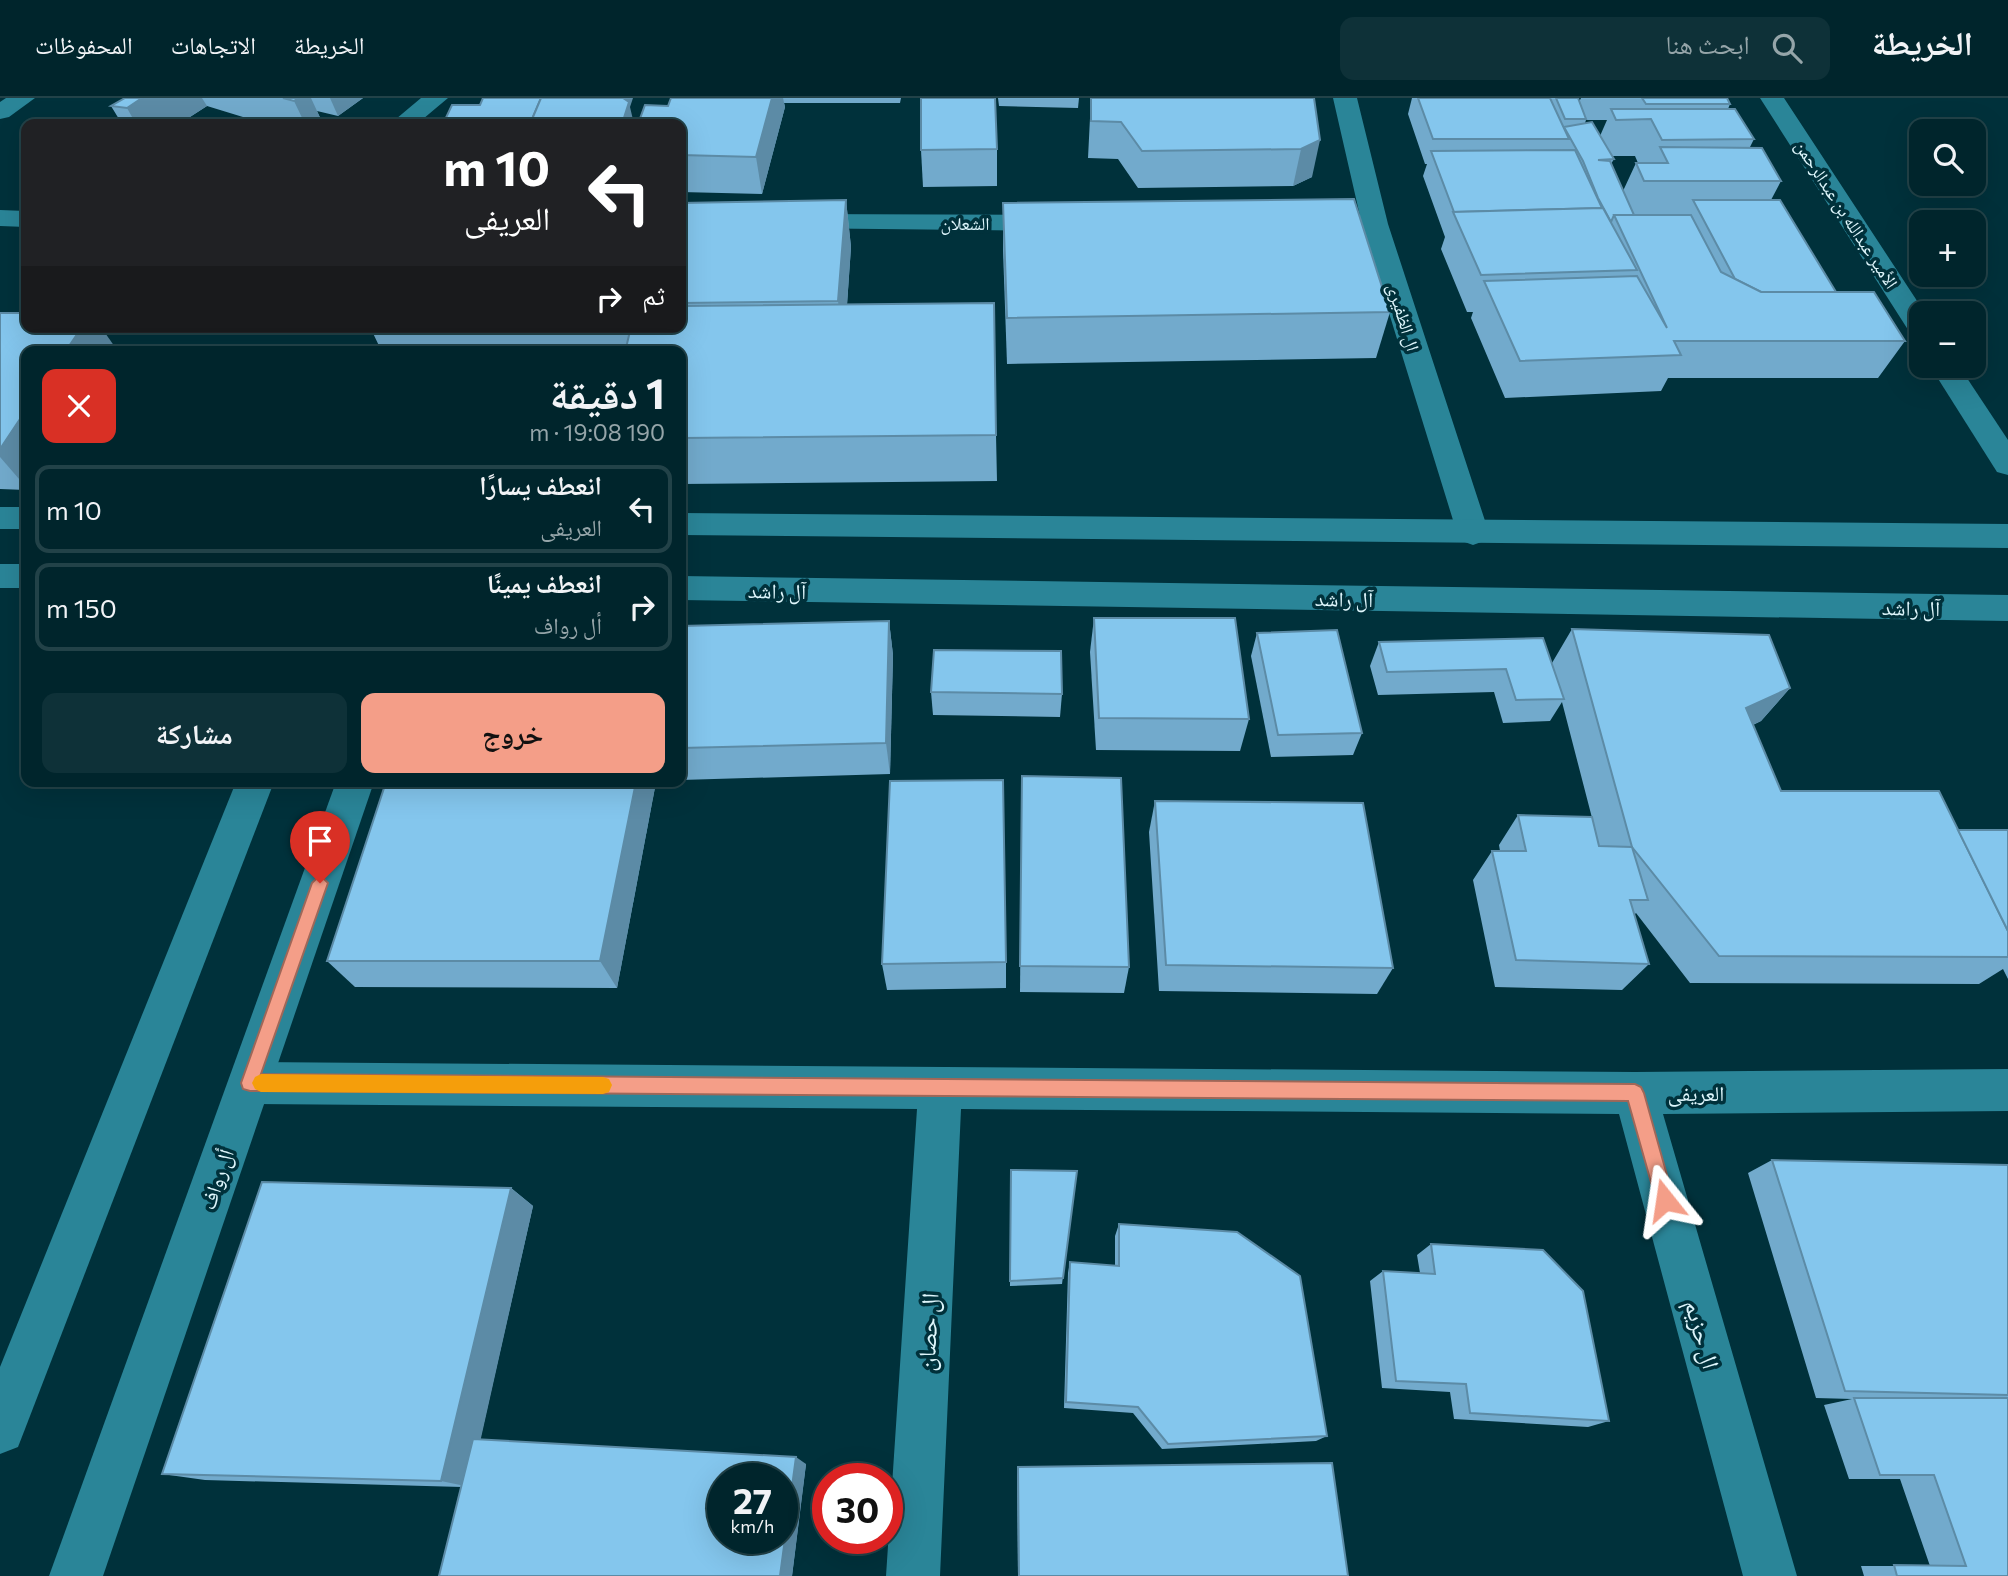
<!DOCTYPE html>
<html lang="ar">
<meta charset="utf-8">
<style>
body{margin:0;font-family:Commissioner,"Noto Naskh Arabic",sans-serif;background:#0e3138;color:#f1f3f6;direction:rtl;height:100vh;display:flex;flex-direction:column;font-size:26px;white-space:nowrap}
*{box-sizing:border-box;margin:0}
p{font-size:23px;color:#95a5a9}
.icon{flex:none;width:38px;height:38px;fill:none;stroke:currentColor;stroke-width:2;stroke-linecap:round;stroke-linejoin:round}
.map{position:relative;flex:1;overflow:hidden;direction:ltr}
.side{position:absolute;left:21px;top:248px;width:665px;height:441px;display:flex;flex-direction:column;background:#00252c;border-radius:14px;box-shadow:0 7px 28px #0002,0 0 0 2px #224248;direction:rtl}
.side>*{flex:none}
.top-card{position:absolute;left:21px;top:21px;width:665px;height:214px;border-radius:14px;box-shadow:0 7px 28px #0002,0 0 0 2px #224248;direction:rtl;background:#202124;color:#fff;overflow:hidden}
.tools{position:absolute;left:1909px;top:21px;display:grid;gap:14px}
.tools a{display:grid;place-items:center;width:77px;height:77px;border-radius:14px;background:#00252c;box-shadow:0 7px 28px #0002,0 0 0 2px #224248;font-size:35px}
.speed{position:absolute;left:707px;top:1365px;display:flex;gap:14px;font-size:35px;font-weight:700;text-align:center}
.speed>*{display:grid;place-content:center;width:91px;height:91px;border-radius:50%;background:#00252c;box-shadow:0 7px 28px #0002,0 0 0 2px #224248;line-height:1}
.speed small{font-size:18px;font-weight:400}
.speed .limit{border:10px solid #d22;background:#fff;color:#111}
.pin{position:absolute;display:grid;place-items:center;width:60px;height:60px;color:#fff;margin:-72px -30px;border-radius:50% 50% 50% 0;rotate:-45deg;box-shadow:0 0 7px #0007}
.pin .icon{rotate:45deg}
.me{position:absolute;width:77px;margin:-38px;rotate:345deg;stroke-linejoin:round;filter:drop-shadow(0 0 5px #0008)}
.turn{display:flex;align-items:center;gap:24px;height:147px;padding:0 21px;font-size:32px}
.turn .icon{width:91px;height:91px;stroke-width:2.5}
.turn b{display:block;font-size:49px;line-height:60px}
.then{display:flex;align-items:center;height:66px;padding:0 21px;background:#0003;gap:14px;font-size:26px}
.round{display:grid;place-items:center;flex:none;width:74px;height:74px;border-radius:14px;background:#0e3138}
.headline{display:flex;align-items:center;justify-content:space-between;height:119px;padding:0 21px}
h1{font-size:42px;font-weight:700;line-height:52px}
.primary-button{display:flex;gap:14px;margin-top:auto;padding:14px 21px}
.primary-button a{flex:1;height:80px;border-radius:14px;background:#f49e88;color:#111;font-size:28px;font-weight:700;line-height:80px;text-align:center}
.primary-button a+a{background:#0e3138;color:#f1f3f6}
ul{padding:0;list-style:none}
li{display:flex;align-items:center;gap:21px;height:88px;margin:0 14px 10px;padding:0 7px;border:4px solid #224248;border-radius:14px}
li div{flex:1}
li b{display:block;font-size:26px}
li em{font-style:normal}
header{display:flex;align-items:center;gap:42px;box-sizing:border-box;height:98px;padding:0 35px;background:#00252c;border-bottom:2px solid #224248}
header strong{font-size:33px}
nav{display:flex;gap:38px;margin-inline-start:auto;font-size:24px}
.search{width:490px;height:63px;background:#0e3138;display:flex;align-items:center;gap:18px;box-sizing:border-box;padding:0 24px;border-radius:14px;color:#95a5a9;font-size:26px}
.map>svg:first-child{display:block}
.lines{fill:none;stroke-linecap:round;stroke-linejoin:round}
.street{fill:#2a8598;fill-rule:evenodd}
.secondary{fill:#2a8598;fill-rule:evenodd}
.wall{fill:#72aacc;fill-rule:evenodd}
.shaded-wall{fill:#5c8ba6}
.building{fill:#84c6ed;stroke:#5c8ba6;stroke-width:2;fill-rule:evenodd}
.route{fill:#f49e88;stroke:#9f6758;stroke-width:2}
.slow{fill:#f59e0b}
.labels{text-anchor:middle;dominant-baseline:central;stroke-width:7;stroke-linejoin:round;paint-order:stroke}
.far-street-label{font-size:18px;fill:#def6fc;stroke:#00313b}
.street-label{font-size:21px;fill:#def6fc;stroke:#00313b}
.near-street-label{font-size:24px;fill:#def6fc;stroke:#00313b}
</style>
<header>
<strong>الخريطة</strong>
<div class="search"><svg class="icon" aria-label="search" viewBox="0 0 24 24"><circle cx="10" cy="10" r="6"/><path d="M15 15l6 6"/></svg>ابحث هنا</div>
<nav><a>الخريطة</a><a>الاتجاهات</a><a>المحفوظات</a></nav>
</header>
<div class="map">
<svg width="2008" height="1478" viewBox="0 0 2008 1478">
<rect width="100%" height="100%" fill="#00313b"/>
<g class="lines">
<!-- street -->
<g class="street">
<polygon points="421,0 448,0 417,26 390,26"/>
<polygon points="1333,0 1357,0 1388,126 1489,435 1484,443 1473,447 1462,443 1457,435 1364,134 1300,132 1296,126 1300,120 1360,118"/>
<polygon points="0,112 26,113 26,129 0,128"/>
<polygon points="795,116 1053,117 1062,119 1066,125 1062,131 1053,133 786,130 782,124 786,118"/>
<polygon points="250,964 1635,974 2008,971 2008,1013 1663,1016 1797,1478 1743,1478 1619,1016 961,1011 940,1478 886,1478 917,1011 250,1006 235,1000 228,985 235,970"/>
</g>
<!-- secondary -->
<g class="secondary">
<polygon points="6,0 35,0 9,19 0,21 0,4"/>
<polygon points="1760,0 1784,0 1925,215 1922,215 1922,241 1912,238"/>
<polygon points="1930,268 1959,268 2008,342 2008,377 1997,374"/>
<rect x="0" y="409" width="26" height="22"/>
<polygon points="681,415 2008,426 2008,450 681,437"/>
<rect x="0" y="466" width="26" height="24"/>
<polygon points="681,478 2008,497 2008,523 681,502"/>
<polygon points="236,684 274,684 25,1331 18,1349 0,1356 0,1269"/>
<polygon points="336,684 374,684 103,1478 49,1478"/>
</g>
</g>
<!-- wall -->
<g class="wall">
<polygon points="125,0 363,0 338,18 317,13 323,26 266,26 207,8 179,26 122,26 111,8"/>
<polygon points="671,0 901,0 900,5 784,5 785,9 762,96 681,94 681,26 668,8"/>
<polygon points="998,0 1079,0 1078,10 999,8"/>
<polygon points="1091,0 1314,0 1312,79 1293,88 1138,90 1118,61 1088,60"/>
<path d="M1412,0H1578L1579,4L1581,0H1727L1730,6L1728,11L1754,41L1750,49L1781,83L1771,102L1836,194L1905,243L1878,280H1668L1661,293L1505,300L1471,220L1473,214H1467L1441,151L1445,139L1423,78L1427,66H1425L1408,16ZM1586,22H1607L1600,38L1585,25ZM1612,58H1635L1638,65H1636L1623,93L1611,66L1614,61Z"/>
<polygon points="997,51 997,88 923,89 921,52"/>
<polygon points="846,102 851,149 847,207 996,337 997,383 681,386 681,254 382,254 370,229 681,229 681,105"/>
<polygon points="1003,105 1390,214 1376,260 1007,266 1003,152"/>
<polygon points="0,215 117,252 26,254 26,392 0,391"/>
<polygon points="1094,520 1249,621 1240,653 1096,652 1090,554"/>
<polygon points="889,523 893,557 890,676 681,682 681,528"/>
<polygon points="1572,531 1790,590 1761,623 1753,627 1781,693 1958,732 2008,732 2008,881 2003,871 1979,886 1690,885 1636,815 1634,817 1649,866 1622,892 1495,889 1473,782 1492,753 1500,753 1499,747 1518,717 1598,743 1562,604 1550,623 1503,625 1494,594 1378,597 1370,568 1379,544 1552,565"/>
<polygon points="1257,535 1362,635 1353,657 1271,659 1251,558"/>
<polygon points="931,594 1062,596 1060,619 933,617"/>
<polygon points="1022,678 1129,869 1124,895 1020,894"/>
<polygon points="386,684 656,684 617,890 355,889 327,863"/>
<polygon points="1155,703 1393,870 1377,896 1159,893 1149,734"/>
<polygon points="1006,864 1006,890 887,892 882,866"/>
<polygon points="1772,1062 2008,1067 2008,1478 1864,1478 1861,1468 1930,1468 1900,1381 1849,1381 1824,1307 1852,1301 1816,1300 1748,1075"/>
<polygon points="1011,1072 1077,1073 1062,1186 1010,1188"/>
<polygon points="511,1090 533,1108 480,1342 806,1366 792,1478 439,1478 462,1389 205,1382 162,1376"/>
<polygon points="1119,1126 1327,1338 1316,1343 1162,1351 1133,1315 1064,1310 1068,1175 1070,1164 1115,1168 1115,1138"/>
<polygon points="1431,1146 1609,1323 1588,1329 1454,1321 1450,1294 1382,1290 1370,1183 1383,1173 1420,1175 1417,1157"/>
<polygon points="1018,1369 1348,1478 1018,1478 1017,1377"/>
</g>
<!-- shaded-wall -->
<g class="shaded-wall">
<polygon points="142,0 202,0 207,8 179,26 136,26 127,10"/>
<polygon points="298,0 311,0 323,26 305,26 294,3"/>
<polygon points="330,0 363,0 338,18"/>
<polygon points="615,0 633,0 630,9 634,26 622,26"/>
<polygon points="772,0 783,0 785,9 762,96 756,59"/>
<polygon points="1320,42 1312,79 1293,88 1301,51"/>
<polygon points="846,102 851,149 844,250 838,203"/>
<polygon points="82,229 101,229 117,252 116,254 65,254"/>
<polygon points="26,312 26,389 0,359 0,351"/>
<polygon points="889,523 893,557 890,676 886,645"/>
<polygon points="1790,590 1761,623 1719,642 1746,610"/>
<polygon points="636,684 656,684 617,890 600,863"/>
<polygon points="511,1090 533,1108 470,1389 441,1383"/>
<polygon points="796,1359 806,1366 792,1478 780,1478"/>
</g>
<!-- building -->
<g class="building">
<polygon points="125,0 142,0 127,10 111,8"/>
<polygon points="283,0 298,0 294,3"/>
<polygon points="483,0 541,0 530,26 443,26 452,7 480,7"/>
<polygon points="541,0 623,0 629,4 622,26 530,26"/>
<polygon points="671,0 772,0 756,59 681,57 681,26 638,26 645,7 668,8"/>
<polygon points="921,0 995,0 997,51 921,52"/>
<polygon points="1091,0 1314,0 1320,42 1301,51 1142,53 1121,24 1091,23"/>
<polygon points="1418,0 1550,0 1569,41 1433,41"/>
<polygon points="1556,0 1578,0 1586,21 1565,21"/>
<polygon points="1642,0 1727,0 1730,6 1646,6"/>
<polygon points="1611,11 1735,11 1754,41 1662,42 1651,21 1616,22"/>
<polygon points="1592,24 1614,61 1598,62 1610,63 1634,117 1614,117 1611,124 1598,100 1583,63 1564,29"/>
<polygon points="1660,49 1762,50 1781,83 1644,83 1636,65 1668,65"/>
<polygon points="1575,52 1602,110 1454,114 1431,53"/>
<polygon points="1354,101 1390,214 1007,220 1003,105"/>
<polygon points="846,102 838,203 681,205 681,105"/>
<polygon points="1693,102 1780,102 1836,194 1761,194 1735,181"/>
<polygon points="1603,110 1637,172 1481,177 1453,114"/>
<polygon points="1614,117 1691,117 1721,174 1761,194 1874,194 1905,243 1674,243 1681,257 1520,263 1484,183 1637,178 1667,230"/>
<polygon points="994,205 996,337 681,340 681,254 625,254 631,229 681,229 681,208"/>
<polygon points="0,215 26,215 26,229 82,229 65,254 26,254 26,312 0,351"/>
<polygon points="1094,520 1235,520 1249,621 1099,620"/>
<polygon points="889,523 886,645 681,650 681,528"/>
<polygon points="1572,531 1769,537 1790,590 1746,610 1781,693 1939,693 2008,833 2008,859 1719,858 1632,749"/>
<polygon points="1337,532 1362,635 1278,637 1257,535"/>
<polygon points="1543,540 1564,601 1516,602 1506,571 1387,574 1379,544"/>
<polygon points="934,552 1061,553 1062,596 931,594"/>
<polygon points="1022,678 1121,680 1129,869 1020,868"/>
<polygon points="1003,682 1006,864 882,866 890,683"/>
<polygon points="386,684 636,684 600,863 327,863"/>
<polygon points="1155,703 1363,705 1393,870 1166,867"/>
<polygon points="1518,717 1592,719 1599,748 1632,749 1648,802 1630,802 1649,866 1516,862 1492,753 1526,753"/>
<polygon points="1958,732 2008,732 2008,833"/>
<polygon points="1772,1062 2008,1067 2008,1297 1845,1293"/>
<polygon points="1011,1072 1077,1073 1063,1180 1010,1183"/>
<polygon points="262,1084 511,1090 441,1383 162,1376"/>
<polygon points="1119,1126 1237,1134 1300,1178 1327,1338 1168,1346 1138,1309 1066,1304 1070,1164 1119,1168"/>
<polygon points="1431,1146 1543,1152 1583,1193 1609,1323 1470,1315 1466,1286 1396,1283 1383,1173 1435,1176"/>
<polygon points="1854,1300 2008,1300 2008,1478 1897,1478 1894,1467 1966,1468 1934,1377 1880,1377"/>
<path d="M473,1341L796,1359L780,1478H439ZM723,1381H782V1440H723Z"/>
<polygon points="1332,1365 1348,1478 1019,1478 1018,1369"/>
</g>
<!-- route -->
<polygon class="route" points="320,777 328,785 261,976 1635,986 1641,989 1644,995 1674,1102 1672,1109 1665,1111 1658,1109 1628,1003 250,993 243,991 241,985 312,785"/>
<!-- slow -->
<polygon class="slow" points="261,976 603,979 609,981 612,987 609,994 603,996 261,994 255,991 252,985 255,979"/>
<g class="labels">
<!-- far-street labels -->
<g class="far-street-label">
<text transform="translate(1847 116) rotate(57)">الأمير عبدالله بن عبدالرحمن</text>
<text x="965" y="125">الشعلان</text>
<text transform="translate(1404 219) rotate(73)">ال الظفيرى</text>
</g>
<!-- street labels -->
<g class="street-label">
<text transform="translate(777 492) rotate(1)">آل راشد</text>
<text transform="translate(1344 500) rotate(1)">آل راشد</text>
<text transform="translate(1911 509) rotate(1)">آل راشد</text>
<text x="1696" y="994">العريفى</text>
<text transform="translate(216 1081) rotate(-71)">أل رواف</text>
</g>
<!-- near-street labels -->
<g class="near-street-label">
<text transform="translate(927 1234) rotate(-87)">ال حصان</text>
<text transform="translate(1703 1236) rotate(74)">ال حزيم</text>
</g>
</g>
</svg>
<div class="tools">
<a><svg class="icon" aria-label="search" viewBox="0 0 24 24"><circle cx="10" cy="10" r="6"/><path d="M15 15l6 6"/></svg></a>
<a>+</a>
<a>−</a>
</div>
<div class="speed"><div>27<small>km/h</small></div><div class="limit">30</div></div>
<div class="pin" style="left:320px;top:785px;background:#d93025"><svg class="icon" aria-label="arrive" viewBox="0 0 24 24"><path d="M6 21V4h12l-3 4 3 4H6"/></svg></div>
<svg class="me" style="left:1665px;top:1102px" viewBox="-20 -20 40 40"><path d="M0-17L14 15 0 8-14 15z" fill="#f49e88" stroke="#fff" stroke-width="4"/></svg>
<div class="top-card">
<div class="turn"><svg class="icon" aria-label="left" viewBox="0 0 24 24"><path d="M17 20v-9H6M10 6l-5 5 5 5"/></svg><div><b>10 m</b>العريفى</div></div>
<div class="then">ثم<svg class="icon" aria-label="right" viewBox="0 0 24 24"><path d="M7 20v-9h11M14 6l5 5-5 5"/></svg></div>
</div>
<section class="side">
<div class="headline"><div><h1>1 دقيقة</h1><p>190 m · 19:08</p></div><a class="round" style="background:#d93025;color:#fff"><svg class="icon" aria-label="close" viewBox="0 0 24 24"><path d="M6 6l12 12M18 6L6 18"/></svg></a></div>
<ul>
<li><svg class="icon" aria-label="left" viewBox="0 0 24 24"><path d="M17 20v-9H6M10 6l-5 5 5 5"/></svg><div><b>انعطف يسارًا</b><p>العريفى</p></div><em>10 m</em></li>
<li><svg class="icon" aria-label="right" viewBox="0 0 24 24"><path d="M7 20v-9h11M14 6l5 5-5 5"/></svg><div><b>انعطف يمينًا</b><p>أل رواف</p></div><em>150 m</em></li>
</ul>
<div class="primary-button"><a>خروج</a><a>مشاركة</a></div>
</section>
</div>
